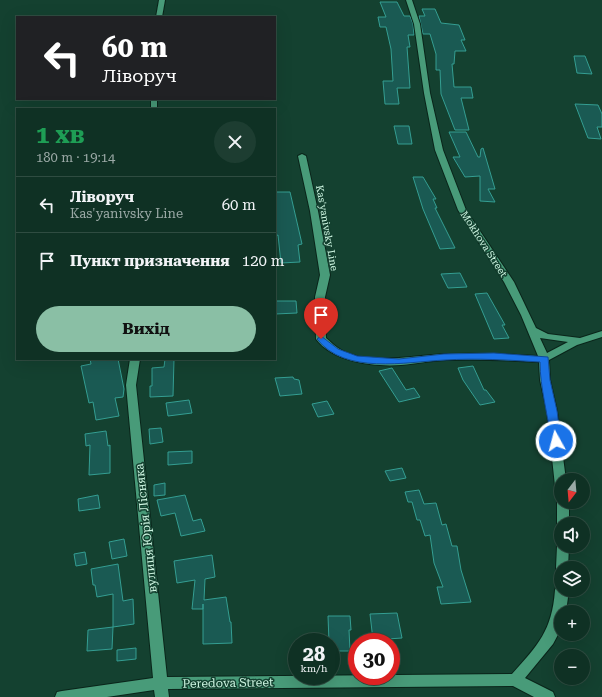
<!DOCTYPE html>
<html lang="uk">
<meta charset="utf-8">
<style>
body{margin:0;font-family:"Roboto Serif",serif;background:#1d3d31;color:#f1f3f6;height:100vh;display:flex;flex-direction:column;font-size:15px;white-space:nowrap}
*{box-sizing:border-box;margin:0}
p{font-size:13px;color:#9ba9a6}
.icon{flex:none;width:22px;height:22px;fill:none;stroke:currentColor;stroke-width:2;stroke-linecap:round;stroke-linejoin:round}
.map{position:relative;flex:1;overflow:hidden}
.side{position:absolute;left:16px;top:108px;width:260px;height:252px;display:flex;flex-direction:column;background:#0f3124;border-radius:0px;box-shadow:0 4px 16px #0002,0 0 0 1px #2f4c41}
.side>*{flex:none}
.hud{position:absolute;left:16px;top:16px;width:260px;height:84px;border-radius:0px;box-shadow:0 4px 16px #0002,0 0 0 1px #2f4c41;background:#202124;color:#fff;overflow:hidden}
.needle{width:26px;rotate:196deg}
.tools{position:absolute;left:554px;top:473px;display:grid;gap:8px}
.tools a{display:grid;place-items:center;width:36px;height:36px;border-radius:50%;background:#0f3124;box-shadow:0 4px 16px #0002,0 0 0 1px #2f4c41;font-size:20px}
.speed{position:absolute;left:288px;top:633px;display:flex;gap:8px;font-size:20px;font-weight:700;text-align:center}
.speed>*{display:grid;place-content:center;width:52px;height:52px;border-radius:50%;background:#0f3124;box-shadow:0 4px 16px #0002,0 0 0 1px #2f4c41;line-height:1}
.speed small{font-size:10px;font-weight:400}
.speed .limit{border:6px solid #d22;background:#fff;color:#111}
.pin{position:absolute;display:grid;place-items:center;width:34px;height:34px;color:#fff;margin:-41px -17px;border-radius:50% 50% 50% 0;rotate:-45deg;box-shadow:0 0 4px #0007}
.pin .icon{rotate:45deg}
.me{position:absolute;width:44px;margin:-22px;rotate:353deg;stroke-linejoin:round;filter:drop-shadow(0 0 3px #0008)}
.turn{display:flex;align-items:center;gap:14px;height:84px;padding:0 20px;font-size:18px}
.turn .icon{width:52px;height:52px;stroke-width:2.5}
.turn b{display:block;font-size:28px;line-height:34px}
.round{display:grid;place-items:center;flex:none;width:42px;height:42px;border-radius:21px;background:#1d3d31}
.overview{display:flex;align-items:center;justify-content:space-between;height:68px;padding:0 20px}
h1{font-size:24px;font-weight:700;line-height:30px;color:#1e9e55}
.action{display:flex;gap:8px;margin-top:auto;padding:8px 20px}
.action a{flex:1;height:46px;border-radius:24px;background:#8abfa5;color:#111;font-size:16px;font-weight:700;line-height:46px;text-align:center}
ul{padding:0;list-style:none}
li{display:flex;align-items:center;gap:12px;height:56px;padding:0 20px;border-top:1px solid #2f4c41}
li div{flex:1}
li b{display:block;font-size:15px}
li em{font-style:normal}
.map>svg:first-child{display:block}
.building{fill:#1a5a53;stroke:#349e92}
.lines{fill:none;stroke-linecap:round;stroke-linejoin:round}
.minor-casing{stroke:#0a251a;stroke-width:2}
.minor{fill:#489b79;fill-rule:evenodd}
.route{fill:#1a73e8;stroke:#114b97}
.labels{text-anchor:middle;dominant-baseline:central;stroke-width:3;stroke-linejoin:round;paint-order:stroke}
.street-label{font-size:10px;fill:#cdf5e1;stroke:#144130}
.near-street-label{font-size:12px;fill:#cdf5e1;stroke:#144130}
</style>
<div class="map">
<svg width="602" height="697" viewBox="0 0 602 697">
<rect width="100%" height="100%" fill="#144130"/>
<!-- building -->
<g class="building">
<polygon points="380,2 397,2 404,16 410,16 413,24 414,35 408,35 410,47 407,47 410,88 397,88 399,104 385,104 383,81 393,81 391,49 386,27 380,27 378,17 386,17"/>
<polygon points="422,9 435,9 441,23 459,25 465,40 461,40 466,51 455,51 454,64 452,64 454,87 471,87 473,98 461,98 469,130 455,130 441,94 440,70 436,70 436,54 430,34 423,34 419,16 425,16"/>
<polygon points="574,56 585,56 592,74 577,73"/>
<polygon points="575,104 598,105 602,114 602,127 597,127 601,139 588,138"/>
<polygon points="394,126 409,126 412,144 398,144"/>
<polygon points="449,132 466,132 478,157 480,157 481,149 483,148 495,189 488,189 495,202 480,201 480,176 465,177 453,157 460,157"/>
<polygon points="413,177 423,177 436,199 433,199 437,208 435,208 455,248 440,249 423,209"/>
<polygon points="275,192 290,192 302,244 298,245 300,262 281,263 278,235 275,236"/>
<polygon points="460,273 467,287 448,288 441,274"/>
<polygon points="487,293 505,325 502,325 509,338 494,339 475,294"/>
<polygon points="275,301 296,301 297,313 275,314"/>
<polygon points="90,359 118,359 124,389 123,397 115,398 119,416 96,420 93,402 89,403 81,366 91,364"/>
<polygon points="165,359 174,359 173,396 150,397 150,386 152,386 152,368 164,367"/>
<polygon points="473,366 484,390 486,390 495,402 480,405 463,380 458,368"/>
<polygon points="392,368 406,390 414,388 420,397 399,402 379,371"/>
<polygon points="293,377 294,379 299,380 302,394 280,396 275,378"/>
<polygon points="189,400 192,413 168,416 166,403"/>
<polygon points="327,401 334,414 318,417 312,404"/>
<polygon points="161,428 163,442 150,444 149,429"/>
<polygon points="106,431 108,446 110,445 110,473 89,475 90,445 86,446 85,434"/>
<polygon points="192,451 192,463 168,465 168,452"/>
<polygon points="402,468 406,478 390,481 385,471"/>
<polygon points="165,483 165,495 154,496 154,485"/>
<polygon points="419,490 424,504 436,503 442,525 446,524 452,546 457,546 461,570 471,602 441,604 437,587 443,587 434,563 430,535 425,536 420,520 417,520 412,502 408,502 405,492"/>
<polygon points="98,495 100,508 79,511 78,499"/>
<polygon points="185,495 193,521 201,519 205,531 181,536 175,513 161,516 157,500"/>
<polygon points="124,539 127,556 112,559 109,542"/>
<polygon points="85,552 87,564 76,566 74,554"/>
<polygon points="212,555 215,577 205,579 204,600 226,597 230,622 231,622 232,643 203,644 203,604 203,609 192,609 195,580 177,583 174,561"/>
<polygon points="118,564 123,601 133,599 134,624 113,627 113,594 97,597 95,585 93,585 91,569"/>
<polygon points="397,613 402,638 373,640 370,614"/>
<polygon points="328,616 350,616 351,630 349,630 350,651 331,651 331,642 329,642"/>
<polygon points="113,627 112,649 87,651 88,630"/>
<polygon points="136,648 136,659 117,661 117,650"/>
</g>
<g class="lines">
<defs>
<g id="minor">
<polygon points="159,0 165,0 162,17 156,17"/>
<path d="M406,0H412L420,24L430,93L443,150L466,210L514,282L536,328L548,334L580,338L602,331V337L577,345L549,360L550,380L557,411L566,480H561V490L557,489L555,486L547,411L540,380L539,362C508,360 478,359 447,360C432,360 416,364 401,365C374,367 333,362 316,339L315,297L320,275L310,211L298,156L302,154L306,156L318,211L330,275L325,297L326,338C330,341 333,345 338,348C364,367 415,355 446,354C477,353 507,354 538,356L521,315L504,282L458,210L435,150L424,93L414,24ZM540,338L568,342L547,353Z"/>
<rect x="151" y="99" width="6" height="10"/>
<path d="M130,359H140L136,385L167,677L512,674C538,645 552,631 555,590L557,586L561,585V590H569L566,612H561V629L553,644L525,678L553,692L555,697H534L513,686L168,689L169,697H155L154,690L107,697H55L57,692L62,691L153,678L126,385Z"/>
<polygon points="561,498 561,502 569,502 569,524 561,524 561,528 557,524 557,502"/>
<polygon points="561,542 561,546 569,546 568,568 561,568 561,573 557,572 556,568 557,546"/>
</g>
</defs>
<!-- minor casing -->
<use href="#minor" class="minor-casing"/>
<!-- minor -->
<use href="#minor" class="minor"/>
</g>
<!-- route -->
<path class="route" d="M321,336L338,349L357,356L399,359L444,354L494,353L548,357L550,380L557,411L561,441L556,444L551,441C548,414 540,388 540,362C508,360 476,358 445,360C405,362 345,375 317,339Z"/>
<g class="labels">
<!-- street labels -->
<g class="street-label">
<text transform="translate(327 228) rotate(80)">Kas'yanivsky Line</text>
<text transform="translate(484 244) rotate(57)">Mokhova Street</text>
</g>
<!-- near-street labels -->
<g class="near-street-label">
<text transform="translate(146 528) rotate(-96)">вулиця Юрія Лісняка</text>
<text transform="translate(228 683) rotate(-1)">Peredova Street</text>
</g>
</g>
</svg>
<div class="tools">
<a><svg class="needle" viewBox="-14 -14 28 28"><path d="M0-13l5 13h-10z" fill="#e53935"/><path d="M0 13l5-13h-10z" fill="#9ba9a6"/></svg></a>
<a><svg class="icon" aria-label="sound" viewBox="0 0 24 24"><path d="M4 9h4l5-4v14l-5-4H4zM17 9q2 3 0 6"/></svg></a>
<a><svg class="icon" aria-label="layers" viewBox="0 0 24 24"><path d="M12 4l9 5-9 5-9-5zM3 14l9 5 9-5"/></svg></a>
<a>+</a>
<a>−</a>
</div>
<div class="speed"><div>28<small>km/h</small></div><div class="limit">30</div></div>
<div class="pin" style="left:321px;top:339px;background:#d93025"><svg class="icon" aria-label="arrive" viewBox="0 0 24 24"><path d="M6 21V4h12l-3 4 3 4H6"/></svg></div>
<svg class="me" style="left:556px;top:441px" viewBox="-20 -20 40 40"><circle r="17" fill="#1a73e8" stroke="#fff" stroke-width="3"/><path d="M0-11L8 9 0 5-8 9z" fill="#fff"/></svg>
<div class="hud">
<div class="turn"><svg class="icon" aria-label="left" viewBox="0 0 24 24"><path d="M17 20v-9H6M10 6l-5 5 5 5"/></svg><div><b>60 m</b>Ліворуч</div></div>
</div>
<section class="side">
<div class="overview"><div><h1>1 хв</h1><p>180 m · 19:14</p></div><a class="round"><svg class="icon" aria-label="close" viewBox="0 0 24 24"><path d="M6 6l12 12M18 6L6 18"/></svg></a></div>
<ul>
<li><svg class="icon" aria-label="left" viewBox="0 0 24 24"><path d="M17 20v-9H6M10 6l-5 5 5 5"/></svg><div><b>Ліворуч</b><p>Kas'yanivsky Line</p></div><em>60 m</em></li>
<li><svg class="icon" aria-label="arrive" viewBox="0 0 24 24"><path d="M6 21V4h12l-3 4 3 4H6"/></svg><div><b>Пункт призначення</b></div><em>120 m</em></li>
</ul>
<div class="action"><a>Вихід</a></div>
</section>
</div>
